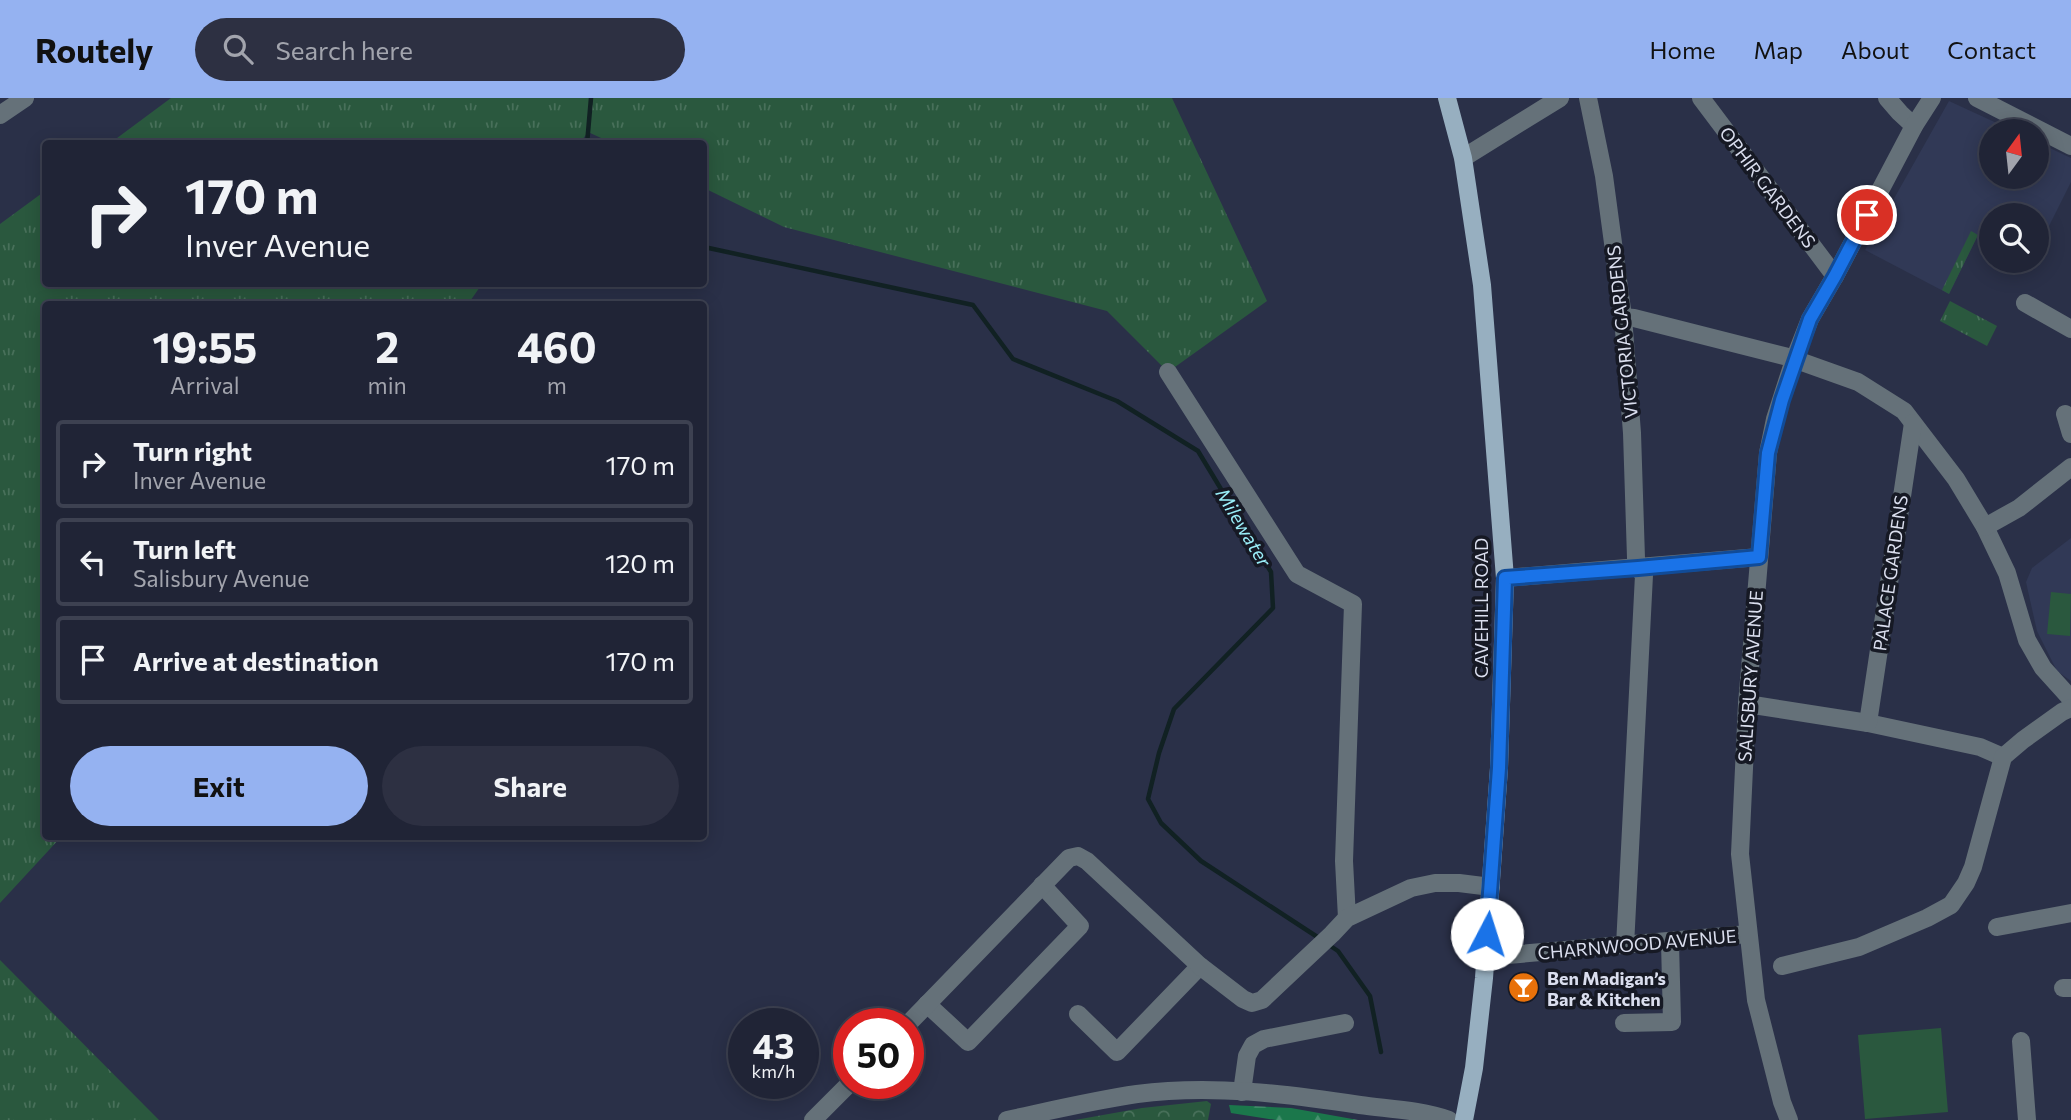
<!DOCTYPE html>
<meta charset="utf-8">
<style>
body{margin:0;font-family:Commissioner,sans-serif;background:#2d3042;color:#f1f3f6;height:100vh;display:flex;flex-direction:column;font-size:26px;white-space:nowrap}
*{box-sizing:border-box;margin:0}
p{font-size:23px;color:#a2a4ad}
.icon{flex:none;width:38px;height:38px;fill:none;stroke:currentColor;stroke-width:2;stroke-linecap:round;stroke-linejoin:round}
.map{position:relative;flex:1;overflow:hidden}
.details{position:absolute;left:42px;top:203px;width:665px;height:539px;display:flex;flex-direction:column;background:#202436;border-radius:7px;box-shadow:0 4px 18px #0003,0 0 0 2px #3d4151}
.details>*{flex:none}
.banner{position:absolute;left:42px;top:42px;width:665px;height:147px;border-radius:7px;box-shadow:0 4px 18px #0003,0 0 0 2px #3d4151;background:#202436;color:#f1f3f6;overflow:hidden}
.needle{width:46px;rotate:15deg}
.buttons{position:absolute;left:1979px;top:21px;display:grid;gap:14px}
.buttons a{display:grid;place-items:center;width:70px;height:70px;border-radius:50%;background:#202436;box-shadow:0 4px 18px #0003,0 0 0 2px #3d4151;font-size:35px}
.speed{position:absolute;left:728px;top:910px;display:flex;gap:14px;font-size:35px;font-weight:700;text-align:center}
.speed>*{display:grid;place-content:center;width:91px;height:91px;border-radius:50%;background:#202436;box-shadow:0 4px 18px #0003,0 0 0 2px #3d4151;line-height:1}
.speed small{font-size:18px;font-weight:400}
.speed .limit{border:10px solid #d22;background:#fff;color:#111}
.pin{position:absolute;display:grid;place-items:center;width:60px;height:60px;color:#fff;margin:-30px;border:4px solid #fff;border-radius:50%;box-shadow:0 2px 7px #0007}
.me{position:absolute;width:77px;margin:-38px;rotate:5deg;stroke-linejoin:round;filter:drop-shadow(0 0 5px #0008)}
.turn{display:flex;align-items:center;gap:24px;height:147px;padding:0 28px;font-size:32px}
.turn .icon{width:91px;height:91px;stroke-width:2.5}
.turn b{display:block;font-size:49px;line-height:60px}
.eta{display:flex;justify-content:space-evenly;align-items:center;height:119px;text-align:center}
.eta b{font-size:42px;font-weight:700;line-height:49px}
.cta{display:flex;gap:14px;margin-top:auto;padding:14px 28px}
.cta a{flex:1;height:80px;border-radius:42px;background:#95b2f1;color:#111;font-size:28px;font-weight:700;line-height:80px;text-align:center}
.cta a+a{background:#2d3042;color:#f1f3f6}
ul{padding:0;list-style:none}
li{display:flex;align-items:center;gap:21px;height:88px;margin:0 14px 10px;padding:0 14px;border:4px solid #3d4151;border-radius:7px}
li div{flex:1}
li b{display:block;font-size:26px}
li em{font-style:normal}
header{display:flex;align-items:center;gap:42px;box-sizing:border-box;height:98px;padding:0 35px;background:#95b2f1;color:#111}
header strong{font-size:33px}
nav{display:flex;gap:38px;margin-inline-start:auto;font-size:24px}
.search{width:490px;height:63px;background:#2d3042;display:flex;align-items:center;gap:18px;box-sizing:border-box;padding:0 24px;border-radius:38px;color:#a2a4ad;font-size:26px}
.map>svg:first-child{display:block}
.built{fill:#313956}
.grass{fill:url(#grass-tufts)}
.forest{fill:url(#forest-firs)}
.park{fill:url(#park-crowns)}
.garden{fill:#2a583e}
.lines{fill:none;stroke-linecap:round;stroke-linejoin:round}
.stream{stroke:#112123;stroke-width:4.5}
.minor{stroke:#657179;stroke-width:18}
.major{stroke:#97afc0;stroke-width:18}
.route-casing{stroke:#114b97;stroke-width:18}
.route{stroke:#1a73e8;stroke-width:12}
.labels{text-anchor:middle;dominant-baseline:central;stroke-width:7;stroke-linejoin:round;paint-order:stroke}
.street-label{font-size:18px;fill:#dadeee;stroke:#161924}
.poi-label{font-size:18px;font-weight:bold;fill:#dadeee;stroke:#161924;text-anchor:start}
.water-label{font-size:19px;font-style:italic;fill:#9aeff9;stroke:#161924}
</style>
<header>
<strong>Routely</strong>
<div class="search"><svg class="icon" aria-label="search" viewBox="0 0 24 24"><circle cx="10" cy="10" r="6"/><path d="M15 15l6 6"/></svg>Search here</div>
<nav><a>Home</a><a>Map</a><a>About</a><a>Contact</a></nav>
</header>
<div class="map">
<svg width="2071" height="1022" viewBox="0 0 2071 1022">
<defs>
<pattern id="grass-tufts" width="24" height="20" patternUnits="userSpaceOnUse" patternTransform="scale(1.75)"><rect width="24" height="20" fill="#2a583e"/><path d="M3 7l-1-3M5 7V3M7 7l1-3M15 17l-1-3M17 17v-4M19 17l1-3" fill="none" stroke="#48705a"/></pattern>
<pattern id="forest-firs" width="22" height="20" patternUnits="userSpaceOnUse" patternTransform="scale(1.75)"><rect width="22" height="20" fill="#1b774b"/><path d="M5 1l3.5 6h-7zM16 11l3.5 6h-7z" fill="#46906e"/></pattern>
<pattern id="park-crowns" width="20" height="18" patternUnits="userSpaceOnUse" patternTransform="scale(1.75)"><rect width="20" height="18" fill="#2a583e"/><path d="M2 6a3 3 0 1 1 6 0M12 15a3 3 0 1 1 6 0" fill="none" stroke="#48705a"/></pattern>
</defs>
<rect width="100%" height="100%" fill="#2a3048"/>
<!-- built -->
<g class="built">
<polygon points="1949,3 2014,33 1992,33 1992,79 2037,79 2037,44 2071,60 2071,84 2037,152 2037,117 1992,117 1991,127 1987,125 1978,137 1949,196 1865,152"/>
<polygon points="2071,440 2071,583 2057,573 2037,533 2026,484 2032,470"/>
</g>
<!-- grass -->
<g class="grass">
<polygon points="171,0 1172,0 1267,203 1168,274 1107,213 784,129 704,90 704,46 612,45 588,34 579,46 109,46"/>
<polygon points="45,93 46,186 482,186 468,206 46,206 46,738 61,739 0,805 0,126"/>
<polygon points="1971,133 1978,137 1949,196 1942,192"/>
<polygon points="1950,203 1997,228 1987,248 1940,223"/>
<polygon points="0,862 159,1022 0,1022"/>
</g>
<!-- forest -->
<polygon class="forest" points="1229,1007 1291,1010 1358,1022 1276,1022 1231,1015"/>
<!-- park -->
<polygon class="park" points="1207,1003 1211,1006 1208,1022 1075,1022 1142,1010"/>
<!-- garden -->
<g class="garden">
<polygon points="2051,494 2071,496 2070,538 2047,536"/>
<polygon points="1941,930 1948,1014 1865,1021 1858,937"/>
</g>
<g class="lines">
<!-- stream -->
<g class="stream">
<polyline points="587,46 591,0"/>
<polyline points="704,149 973,207 1013,261 1117,303 1198,353 1271,474 1273,510 1174,611 1159,655 1148,701 1161,725 1201,763 1322,842"/>
<polyline points="1329,847 1338,853 1370,898 1381,954"/>
</g>
<!-- minor -->
<g class="minor">
<polyline points="1588,0 1604,78 1623,219 1632,335 1636,460 1638,470 1644,477 1625,848"/>
<polyline points="1701,0 1835,178"/>
<polyline points="1887,0 1900,15 1914,28"/>
<polyline points="1977,0 2071,48"/>
<polyline points="0,17 25,0"/>
<polyline points="1463,60 1560,0"/>
<polyline points="2025,205 2071,231"/>
<polyline points="1623,219 1634,220 1788,259 1858,284 1904,313 1956,381 1985,429 2007,475 2027,542 2043,570 2071,601"/>
<polyline points="1168,274 1297,476 1353,506 1344,763 1347,820"/>
<polyline points="2065,316 2071,336"/>
<polyline points="1985,429 2019,410 2071,369"/>
<polyline points="1505,480 1759,459"/>
<polyline points="1747,606 1868,625 1980,649 2003,659"/>
<polyline points="1868,625 1913,325"/>
<polyline points="1997,829 2071,815"/>
<polyline points="1485,859 1748,836"/>
<polyline points="1782,868 1859,849 1927,820 1951,807 1966,785 1973,769 2003,659 2023,642 2062,614 2071,610"/>
<polyline points="2063,890 2071,890"/>
<polyline points="927,906 968,944 1080,828 1042,787"/>
<polyline points="1078,916 1117,954 1200,868"/>
<polyline points="1624,925 1672,924 1670,844"/>
<polyline points="908,926 1069,760 1078,758 1087,763 1200,868 1243,901 1252,905 1262,902 1332,836 1347,820 1411,790 1435,785 1459,785 1491,789"/>
<polyline points="2021,943 2027,1022"/>
<polyline points="1242,994 1247,958 1253,947 1264,941 1345,925"/>
<polyline points="813,1022 850,985"/>
<path d="M1007,1022C1049,1013 1095,1002 1137,996C1211,986 1287,996 1360,1007C1389,1011 1421,1012 1449,1022"/>
<polyline points="1789,1022 1782,1004 1756,902 1740,756 1747,606 1768,355 1775,321 1794,262 1810,221 1835,178 1914,28 1932,0"/>
</g>
<!-- major -->
<polyline class="major" points="1447,0 1463,60 1482,187 1505,480 1499,670 1484,880 1474,970 1464,1022"/>
</g>
<g class="lines">
<defs>
<polyline id="route" points="1487,836 1499,670 1505,480 1638,470 1759,459 1768,355 1782,302 1810,221 1835,178 1867,117"/>
</defs>
<!-- route casing -->
<use href="#route" class="route-casing"/>
<!-- route -->
<use href="#route" class="route"/>
</g>
<!-- icons -->
<defs>
<symbol id="bar-disc" viewBox="-11 -11 22 22"><circle r="9.5" fill="#e8710a" stroke="#161924"/><path d="M-6-5H6L.8 .8V4.5H3.5V6h-7V4.5H-.8V.8Z" fill="#fff"/></symbol>
</defs>
<g fill-rule="evenodd">
<use href="#bar-disc" x="1506" y="872" width="35" height="35"/>
</g>
<g class="labels">
<!-- street labels -->
<g class="street-label">
<text transform="translate(1768 89) rotate(53)">OPHIR GARDENS</text>
<text transform="translate(1622 234) rotate(-96)">VICTORIA GARDENS</text>
<text transform="translate(1890 475) rotate(-82)">PALACE GARDENS</text>
<text transform="translate(1481 510) rotate(-90)">CAVEHILL ROAD</text>
<text transform="translate(1750 578) rotate(-86)">SALISBURY AVENUE</text>
<text transform="translate(1637 846) rotate(-5)">CHARNWOOD AVENUE</text>
</g>
<!-- poi labels -->
<g class="poi-label">
<text x="1547" y="880">Ben Madigan’s<tspan x="1547" dy="21">Bar &amp; Kitchen</tspan></text>
</g>
<!-- water labels -->
<g class="water-label">
<text transform="translate(1244 429) rotate(59)">Milewater</text>
</g>
</g>
</svg>
<div class="buttons">
<a><svg class="needle" viewBox="-14 -14 28 28"><path d="M0-13l5 13h-10z" fill="#e53935"/><path d="M0 13l5-13h-10z" fill="#a2a4ad"/></svg></a>
<a><svg class="icon" aria-label="search" viewBox="0 0 24 24"><circle cx="10" cy="10" r="6"/><path d="M15 15l6 6"/></svg></a>
</div>
<div class="speed"><div>43<small>km/h</small></div><div class="limit">50</div></div>
<div class="pin" style="left:1867px;top:117px;background:#d93025"><svg class="icon" aria-label="arrive" viewBox="0 0 24 24"><path d="M6 21V4h12l-3 4 3 4H6"/></svg></div>
<svg class="me" style="left:1487px;top:836px" viewBox="-20 -20 40 40"><circle r="19" fill="#fff"/><path d="M0-13L10 11 0 6-10 11z" fill="#1a73e8"/></svg>
<div class="banner">
<div class="turn"><svg class="icon" aria-label="right" viewBox="0 0 24 24"><path d="M7 20v-9h11M14 6l5 5-5 5"/></svg><div><b>170 m</b>Inver Avenue</div></div>
</div>
<section class="details">
<div class="eta">
<div><b>19:55</b><p>Arrival</p></div>
<div><b>2</b><p>min</p></div>
<div><b>460</b><p>m</p></div>
</div>
<ul>
<li><svg class="icon" aria-label="right" viewBox="0 0 24 24"><path d="M7 20v-9h11M14 6l5 5-5 5"/></svg><div><b>Turn right</b><p>Inver Avenue</p></div><em>170 m</em></li>
<li><svg class="icon" aria-label="left" viewBox="0 0 24 24"><path d="M17 20v-9H6M10 6l-5 5 5 5"/></svg><div><b>Turn left</b><p>Salisbury Avenue</p></div><em>120 m</em></li>
<li><svg class="icon" aria-label="arrive" viewBox="0 0 24 24"><path d="M6 21V4h12l-3 4 3 4H6"/></svg><div><b>Arrive at destination</b></div><em>170 m</em></li>
</ul>
<div class="cta"><a>Exit</a><a>Share</a></div>
</section>
</div>
